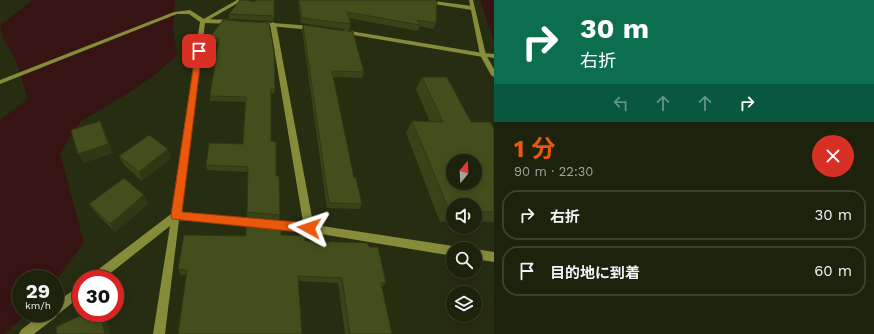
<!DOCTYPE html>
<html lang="ja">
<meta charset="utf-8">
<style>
body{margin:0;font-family:"Work Sans","Noto Sans JP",sans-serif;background:#252a16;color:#f1f3f6;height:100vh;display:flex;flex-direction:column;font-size:15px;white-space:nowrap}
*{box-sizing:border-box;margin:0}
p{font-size:13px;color:#a0a49d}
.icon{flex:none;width:22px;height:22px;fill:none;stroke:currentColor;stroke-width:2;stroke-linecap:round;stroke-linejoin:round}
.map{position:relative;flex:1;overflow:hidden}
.details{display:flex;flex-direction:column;background:#1d220d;width:380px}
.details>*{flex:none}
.top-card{background:#0b6e4f;color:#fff;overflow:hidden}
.needle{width:26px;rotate:18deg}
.controls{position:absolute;left:446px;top:154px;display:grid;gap:8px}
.controls a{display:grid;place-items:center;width:36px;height:36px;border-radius:50%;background:#1d220d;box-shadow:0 2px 10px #0003,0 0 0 1px #3b3f2e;font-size:20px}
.speed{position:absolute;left:12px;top:270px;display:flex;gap:8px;font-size:20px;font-weight:700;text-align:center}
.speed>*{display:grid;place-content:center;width:52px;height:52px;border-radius:50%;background:#1d220d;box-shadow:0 2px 10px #0003,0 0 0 1px #3b3f2e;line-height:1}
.speed small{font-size:10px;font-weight:400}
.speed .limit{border:6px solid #d22;background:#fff;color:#111}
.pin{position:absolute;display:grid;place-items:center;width:34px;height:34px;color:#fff;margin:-17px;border-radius:8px;box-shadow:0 2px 6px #0006}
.me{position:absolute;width:44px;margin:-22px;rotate:275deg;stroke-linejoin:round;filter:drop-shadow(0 0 3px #0008)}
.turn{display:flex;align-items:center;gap:14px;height:84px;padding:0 20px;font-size:18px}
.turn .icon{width:52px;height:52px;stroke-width:2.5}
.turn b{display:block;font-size:28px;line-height:34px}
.lanes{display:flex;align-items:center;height:38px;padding:0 20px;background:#0003;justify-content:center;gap:20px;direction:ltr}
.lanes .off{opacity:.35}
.round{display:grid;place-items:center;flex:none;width:42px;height:42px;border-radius:21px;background:#252a16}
.head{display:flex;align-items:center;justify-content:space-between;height:68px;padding:0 20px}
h1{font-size:24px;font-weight:700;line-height:30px;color:#ea580c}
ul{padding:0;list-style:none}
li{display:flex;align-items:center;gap:12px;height:50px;margin:0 8px 6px;padding:0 12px;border:2px solid #3b3f2e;border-radius:16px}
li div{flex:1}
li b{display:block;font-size:15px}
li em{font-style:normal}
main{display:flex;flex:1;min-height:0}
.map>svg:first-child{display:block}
.green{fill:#371414}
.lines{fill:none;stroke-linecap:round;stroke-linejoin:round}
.service{fill:#878c3b;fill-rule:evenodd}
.minor{fill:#878c3b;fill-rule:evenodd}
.tertiary{fill:#878c3b;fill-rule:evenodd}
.wall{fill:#3a4318}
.shaded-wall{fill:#2f3714}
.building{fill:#434e1c;stroke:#2f3714;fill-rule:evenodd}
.route{fill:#ea580c;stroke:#983908}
</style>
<main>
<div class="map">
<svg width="494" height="334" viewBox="0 0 494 334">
<rect width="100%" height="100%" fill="#272d11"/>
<!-- green -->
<g class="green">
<polygon points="32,0 175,0 173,30 177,55 156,74 127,94 81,121 60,153 84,243 55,281 55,279 21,279 21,313 28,313 4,334 0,334 0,120 28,99 15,58 4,40 0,26"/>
<polygon points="480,0 494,0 494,40 493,40"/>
</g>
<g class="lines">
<!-- service -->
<g class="service">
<polygon points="237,0 243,0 205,22 200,21"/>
<polygon points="413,0 426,0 472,6 475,8 472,10 415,1"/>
<polygon points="273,22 276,24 314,228 312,231 309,232 306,231 304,228 270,24"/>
<polygon points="483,53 494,54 494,58 481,56 481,54"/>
</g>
<!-- minor -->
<g class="minor">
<polygon points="190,10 204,19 233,20 236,22 233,24 205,23 181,212 256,219 259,220 261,223 259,226 256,227 179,220 165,334 153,334 170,226 103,279 90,279 91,275 171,214 200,22 189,14 177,14 0,84 0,80 174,12"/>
<polygon points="260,22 312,26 315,28 312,30 258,25 257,24"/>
<polygon points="344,30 483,53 486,55 483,57 342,33 341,32"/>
<polygon points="270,221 309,224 453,246 457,249 453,249 453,256 309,232 270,229 267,228 265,225 267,222"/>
<polygon points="475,249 494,252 494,262 475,259"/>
<polygon points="81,285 81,296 57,315 56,317 34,334 19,334 21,330 43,313 55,313 55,303"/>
</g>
<!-- tertiary -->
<polygon class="tertiary" points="469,0 473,0 486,55 494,69 494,77 491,75 480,55"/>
</g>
<!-- wall -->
<g class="wall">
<polygon points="298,0 435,0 436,23 433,29 420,26 418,31 349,18 351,24 349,30 301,23"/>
<polygon points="229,14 274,16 273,21 229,19"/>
<polygon points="223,20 275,89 274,94 271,94 271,141 276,176 280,215 279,220 247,217 248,172 207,170 206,165 243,144 245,102 210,101 210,96 218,43 210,43 209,38"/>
<polygon points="303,25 364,72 362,78 333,77 354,178 362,204 359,209 327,208 302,30"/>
<polygon points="422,77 471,122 494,129 494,222 475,222 475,205 453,205 453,222 440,222 406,133 412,121 430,122 416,89"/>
<polygon points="168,149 171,158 142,181 124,165 119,156"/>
<polygon points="89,204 148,204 115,232 95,212"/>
<polygon points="281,235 305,241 369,247 386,283 382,287 392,334 345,334 338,283 181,275 178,269 246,236"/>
</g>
<!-- shaded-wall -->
<g class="shaded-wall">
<polygon points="100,121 105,130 113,153 84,163 78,154"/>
<polygon points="168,149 171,158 142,181 139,172"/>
<polygon points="144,195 148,204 115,232 110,224"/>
<polygon points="100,313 105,313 110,334 105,334"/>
</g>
<!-- building -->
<g class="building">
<polygon points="240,0 246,0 255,2 256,0 274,0 274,16 229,14"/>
<polygon points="299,0 435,0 437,1 436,23 417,20 420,25 347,12 351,24 302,18"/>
<polygon points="223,20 269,23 274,51 275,89 271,89 271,141 276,142 276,176 279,176 280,215 247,212 248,167 206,165 209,143 243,144 246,97 210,96 219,38 209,38"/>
<polygon points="303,25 353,32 364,72 332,71 354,178 356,178 362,204 329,203"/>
<path d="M422,77H447L471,122H490L494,129V212H475V205H453V212H450L412,121L443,122ZM453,161H475V183H453Z"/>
<polygon points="100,121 108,144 78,154 71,130"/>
<polygon points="149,135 168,149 139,172 119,156"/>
<polygon points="124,178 144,195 110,224 89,204"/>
<polygon points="246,221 281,224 281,235 305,236 305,241 368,243 369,247 378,247 386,283 381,283 392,334 350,334 342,278 298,276 302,334 178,334 187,270 178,269 184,235 246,236"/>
<polygon points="86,313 100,313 105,334 57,334 56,327"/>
</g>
<!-- route -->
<polygon class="route" points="196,49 202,51 182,212 309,223 313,225 315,228 313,232 309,233 172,219 171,216"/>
</svg>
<div class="controls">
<a><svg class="needle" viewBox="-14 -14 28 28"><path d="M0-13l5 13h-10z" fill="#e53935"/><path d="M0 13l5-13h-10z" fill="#a0a49d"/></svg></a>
<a><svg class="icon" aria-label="sound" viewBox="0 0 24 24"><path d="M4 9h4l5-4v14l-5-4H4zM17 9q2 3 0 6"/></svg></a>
<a><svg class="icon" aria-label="search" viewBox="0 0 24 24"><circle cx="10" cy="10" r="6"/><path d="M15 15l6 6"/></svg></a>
<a><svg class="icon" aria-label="layers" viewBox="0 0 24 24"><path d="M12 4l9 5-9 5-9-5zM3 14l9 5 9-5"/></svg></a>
</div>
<div class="speed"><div>29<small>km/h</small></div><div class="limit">30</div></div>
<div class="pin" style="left:199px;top:51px;background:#d93025"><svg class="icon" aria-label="arrive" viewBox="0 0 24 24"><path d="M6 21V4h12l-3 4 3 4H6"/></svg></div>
<svg class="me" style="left:309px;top:228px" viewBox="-20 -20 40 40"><path d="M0-17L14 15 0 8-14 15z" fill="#ea580c" stroke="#fff" stroke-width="4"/></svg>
</div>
<section class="details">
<div class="top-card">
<div class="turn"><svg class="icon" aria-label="right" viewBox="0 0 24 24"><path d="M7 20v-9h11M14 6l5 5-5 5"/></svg><div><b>30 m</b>右折</div></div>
<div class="lanes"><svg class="icon off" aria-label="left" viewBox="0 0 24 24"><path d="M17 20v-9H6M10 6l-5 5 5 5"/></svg><svg class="icon off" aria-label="ahead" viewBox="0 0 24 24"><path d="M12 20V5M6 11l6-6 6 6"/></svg><svg class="icon off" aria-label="ahead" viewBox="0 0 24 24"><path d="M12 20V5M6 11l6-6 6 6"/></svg><svg class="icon" aria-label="right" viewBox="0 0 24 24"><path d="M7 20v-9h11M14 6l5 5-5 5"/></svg></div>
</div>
<div class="head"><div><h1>1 分</h1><p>90 m · 22:30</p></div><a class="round" style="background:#d93025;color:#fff"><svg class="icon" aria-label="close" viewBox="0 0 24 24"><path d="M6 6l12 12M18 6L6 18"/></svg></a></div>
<ul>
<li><svg class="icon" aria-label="right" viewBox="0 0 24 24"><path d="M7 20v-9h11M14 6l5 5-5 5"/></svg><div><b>右折</b></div><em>30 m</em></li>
<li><svg class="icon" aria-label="arrive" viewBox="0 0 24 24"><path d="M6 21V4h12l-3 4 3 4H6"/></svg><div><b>目的地に到着</b></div><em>60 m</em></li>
</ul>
</section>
</main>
